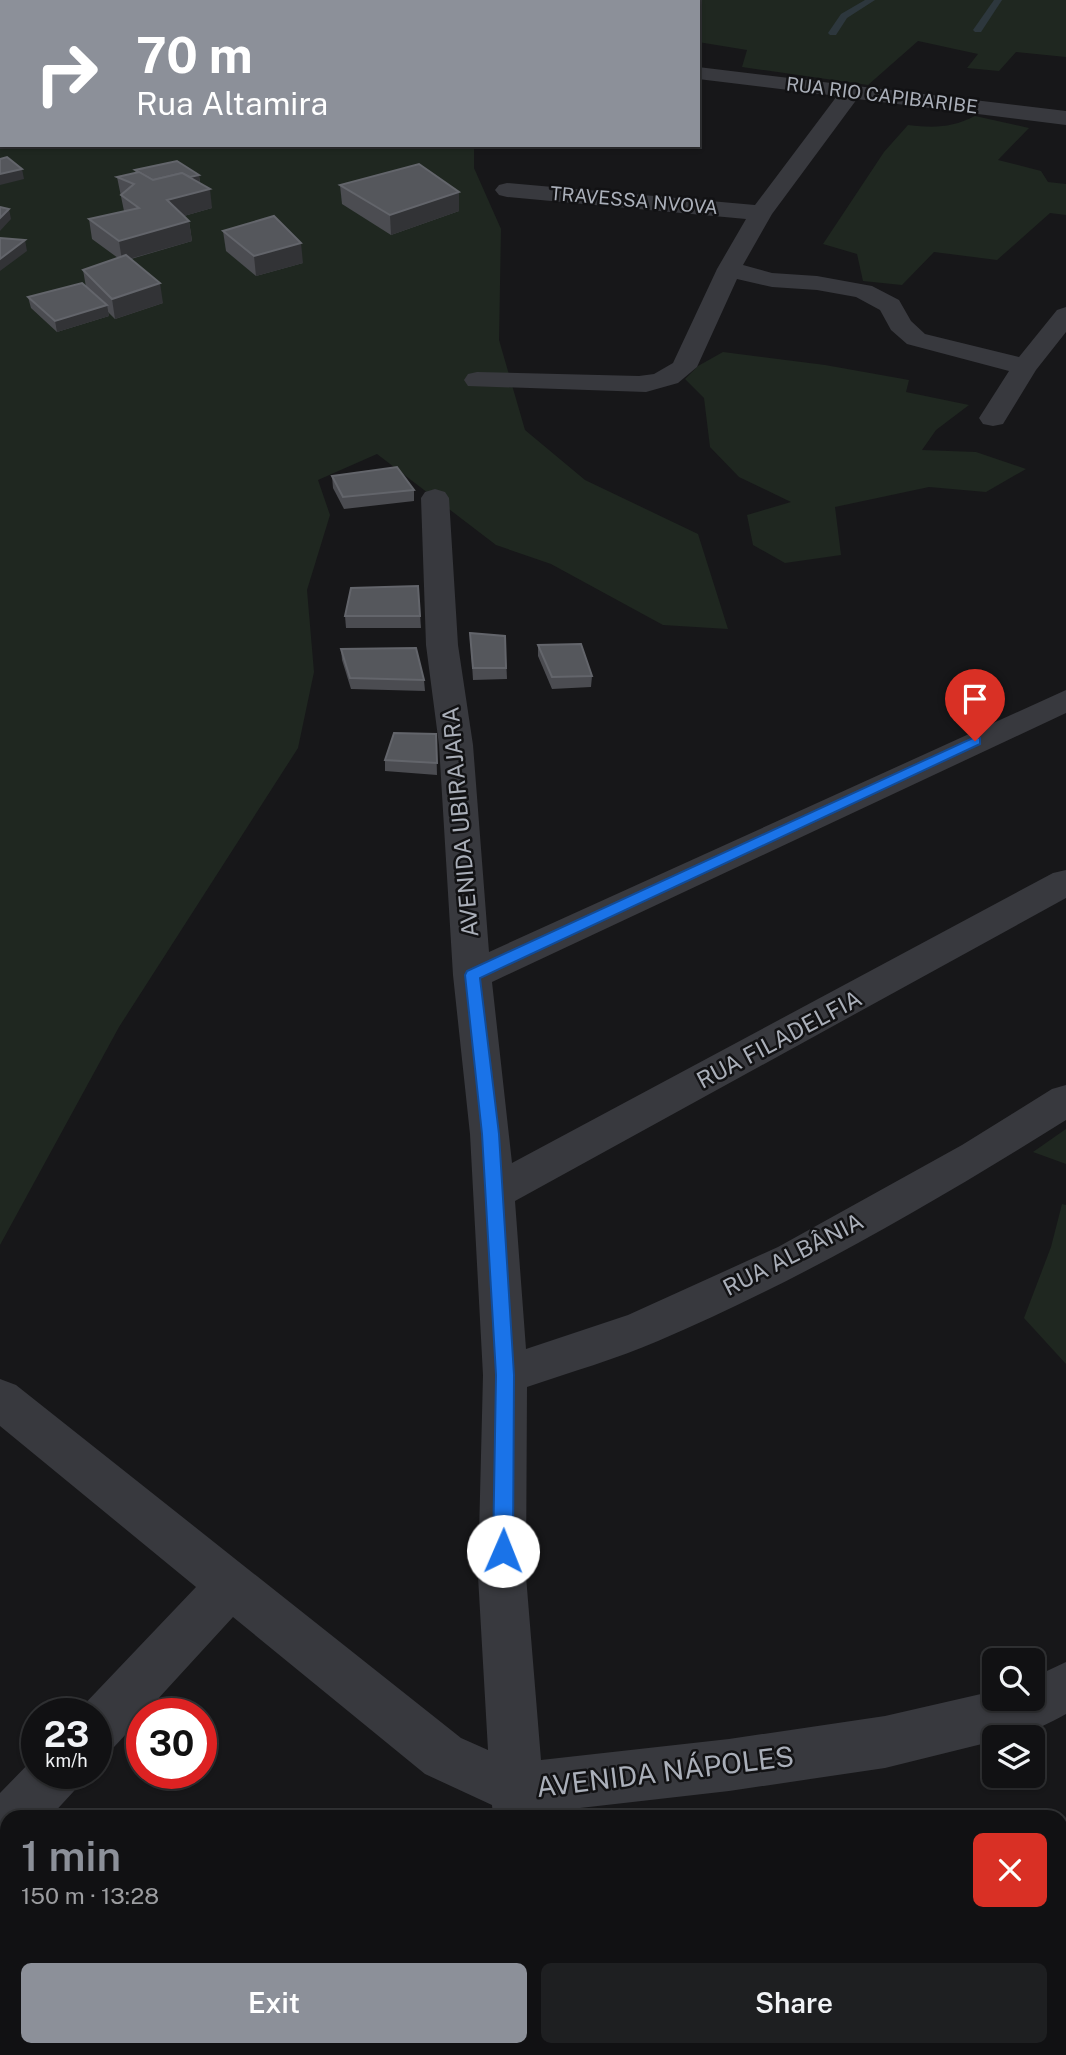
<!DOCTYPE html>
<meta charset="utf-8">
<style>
body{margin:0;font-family:"Public Sans",sans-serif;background:#1e1f21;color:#f1f3f6;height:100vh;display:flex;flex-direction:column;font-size:26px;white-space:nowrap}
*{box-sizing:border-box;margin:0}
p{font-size:23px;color:#9c9da0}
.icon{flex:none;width:38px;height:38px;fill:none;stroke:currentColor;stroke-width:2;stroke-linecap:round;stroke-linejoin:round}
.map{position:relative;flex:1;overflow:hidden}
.side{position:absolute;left:0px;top:1810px;width:1068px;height:247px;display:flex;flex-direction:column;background:#111113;border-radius:21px 21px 0 0;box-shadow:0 2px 5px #0004,0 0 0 2px #303133}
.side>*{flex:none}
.hud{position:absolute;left:0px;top:0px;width:700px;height:147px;box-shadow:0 2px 5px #0004,0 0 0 2px #303133;background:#8c9099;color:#fff;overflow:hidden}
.tools{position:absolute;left:982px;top:1648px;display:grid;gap:14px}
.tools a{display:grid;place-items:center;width:63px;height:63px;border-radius:10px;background:#111113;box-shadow:0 2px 5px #0004,0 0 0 2px #303133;font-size:35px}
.speed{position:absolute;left:21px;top:1698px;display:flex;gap:14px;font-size:35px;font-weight:700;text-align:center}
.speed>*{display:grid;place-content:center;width:91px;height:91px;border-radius:50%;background:#111113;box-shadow:0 2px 5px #0004,0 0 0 2px #303133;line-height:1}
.speed small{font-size:18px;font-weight:400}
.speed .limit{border:10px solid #d22;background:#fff;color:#111}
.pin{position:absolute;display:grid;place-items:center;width:60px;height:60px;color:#fff;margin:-72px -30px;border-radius:50% 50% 50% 0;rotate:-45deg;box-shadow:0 0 7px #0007}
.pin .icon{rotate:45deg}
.me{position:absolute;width:77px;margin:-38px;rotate:1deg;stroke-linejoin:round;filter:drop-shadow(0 0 5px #0008)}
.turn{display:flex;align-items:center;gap:24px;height:147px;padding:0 21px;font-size:32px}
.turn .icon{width:91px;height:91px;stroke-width:2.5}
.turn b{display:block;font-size:49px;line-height:60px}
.round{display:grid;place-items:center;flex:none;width:74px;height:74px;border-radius:10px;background:#1e1f21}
.overview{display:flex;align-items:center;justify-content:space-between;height:119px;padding:0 21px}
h1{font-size:42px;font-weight:600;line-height:52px;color:#8c9099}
.action{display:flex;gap:14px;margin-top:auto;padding:14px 21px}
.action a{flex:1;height:80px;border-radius:10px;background:#8c9099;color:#fff;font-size:28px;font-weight:600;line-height:80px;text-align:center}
.action a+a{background:#1e1f21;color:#f1f3f6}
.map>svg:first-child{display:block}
.green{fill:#1f2720}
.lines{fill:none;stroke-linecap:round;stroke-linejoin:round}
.stream{fill:#2d373d;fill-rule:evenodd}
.minor{fill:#38393e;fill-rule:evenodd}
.wall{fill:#4b4c51}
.shaded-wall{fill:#323336}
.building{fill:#55575c;stroke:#63656b;stroke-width:2}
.route{fill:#1a73e8;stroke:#114b97;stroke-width:2}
.labels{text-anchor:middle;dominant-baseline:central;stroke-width:5;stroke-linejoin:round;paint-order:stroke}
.far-street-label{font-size:19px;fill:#aaafb9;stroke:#121214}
.street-label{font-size:23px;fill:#aaafb9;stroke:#121214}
.near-street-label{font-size:28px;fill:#aaafb9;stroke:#121214}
</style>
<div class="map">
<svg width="1066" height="2055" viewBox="0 0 1066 2055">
<rect width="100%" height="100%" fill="#171719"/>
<!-- green -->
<g class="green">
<polygon points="638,0 1066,0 1066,57 1016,52 999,71 967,68 978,54 918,41 868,85 742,67 747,50 698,42 698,2 635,2"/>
<polygon points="0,99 2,145 474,145 474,168 501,229 499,340 525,430 585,480 698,534 728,629 663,625 551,564 496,545 377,454 318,480 330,515 307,590 314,672 298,748 119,1027 0,1245"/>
<path d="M975,116L1029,128L998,160L1041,171L1048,182L1066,184V215L1050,213L997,260L934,252L902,285L863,281L857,254L823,244L884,152L908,125C934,128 951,128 975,116Z"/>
<polygon points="723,352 825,365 909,380 906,392 969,405 936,430 922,450 976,452 1026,469 986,492 929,487 835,507 841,555 785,563 753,545 747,515 791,502 739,477 710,447 704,398 685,379 698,366"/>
<polygon points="1066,1129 1066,1164 1033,1152"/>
<polygon points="1062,1204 1066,1205 1066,1364 1024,1318 1051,1247"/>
</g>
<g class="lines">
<!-- stream -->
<g class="stream">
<polygon points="865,0 875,0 847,18 836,35 830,35 828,33 841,14"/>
<polygon points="994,0 1002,0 981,32 975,32 973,30"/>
</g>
<!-- minor -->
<g class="minor">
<polygon points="0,0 22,0 2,2 2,7"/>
<polygon points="42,0 62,0 63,2 43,2"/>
<rect x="378" y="0" width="20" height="2"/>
<polygon points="698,67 1066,111 1066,125 857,99 772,214 743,265 772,273 817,276 872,286 899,300 911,321 925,334 1019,357 1057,310 1066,307 1066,332 1036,370 1003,424 993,426 983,424 979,418 1009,371 907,344 891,330 880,310 856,297 817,290 772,287 737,279 697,367 678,383 646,392 468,386 464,380 468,374 477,372 639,376 654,374 673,363 717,269 746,219 507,197 499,195 495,190 499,185 507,183 755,205 837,96 698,79"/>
<rect x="0" y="84" width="2" height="12"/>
<path d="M435,489L445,492L449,498L458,645L473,745L489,952L1066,690V713L492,982L512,1163L1053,873L1066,870V898L515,1201L526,1349L628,1315L778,1247L962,1145L1052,1089L1066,1085V1120C935,1202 801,1280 658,1341C616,1359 571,1372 527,1387L526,1576L541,1760L729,1739L885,1716L994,1691V1699H1032V1678L1066,1662V1714C1042,1727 1021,1738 994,1738V1741L885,1768L729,1791L545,1812V1816H493L492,1805L425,1774L233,1617L145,1713H142V1717L114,1747L96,1754V1713H77L78,1711L196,1587L0,1426V1379L16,1385L461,1738L488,1750L478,1576L483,1375L470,1134L453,975L439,745L426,645L421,498L425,492Z"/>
<polygon points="37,1755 37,1773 82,1773 74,1791 51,1816 7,1816 7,1839 0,1836 0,1793"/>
<rect x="501" y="2049" width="58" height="6"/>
</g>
</g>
<!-- wall -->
<g class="wall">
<rect x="0" y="47" width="2" height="19"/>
<polygon points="135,170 199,175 200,183 212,208 184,216 189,221 192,241 131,259 163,303 115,319 108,312 109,316 57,332 31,308 28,297 86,287 83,270 118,258 92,239 89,219 124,211 117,177 136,173"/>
<polygon points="340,185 459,211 391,235 342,204"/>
<polygon points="223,231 303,263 256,276 226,251"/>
<polygon points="332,476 414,490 414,501 344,509 333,488"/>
<polygon points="418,586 421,628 346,628 345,616"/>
<polygon points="470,633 505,636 507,679 473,680"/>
<polygon points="538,645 592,676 591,687 552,689 538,656"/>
<polygon points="341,649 424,680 425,691 351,689 342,660"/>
<polygon points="436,734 437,775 385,771 385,760"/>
</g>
<!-- shaded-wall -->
<g class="shaded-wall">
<polygon points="22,169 24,179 0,185 0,174"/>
<polygon points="199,175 200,185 155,186"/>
<polygon points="210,189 212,208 170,220 167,200"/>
<polygon points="459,192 459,211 391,235 390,215"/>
<polygon points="9,209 11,219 0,231 0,218"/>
<polygon points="189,221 192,241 122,261 119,241"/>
<polygon points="25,240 27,251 0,271 0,259"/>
<polygon points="301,243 303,263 256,276 254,256"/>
<polygon points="160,283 163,303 115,319 112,299"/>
<polygon points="107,305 109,316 57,332 55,321"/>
</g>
<!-- building -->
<g class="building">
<polygon points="190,0 217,0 218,2 191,2"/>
<polygon points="300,0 334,0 337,2 294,2"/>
<rect x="0" y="47" width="2" height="9"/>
<polygon points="7,157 22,169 0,174 0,159"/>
<polygon points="177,161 199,175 190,177 182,173 153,180 135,170"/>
<polygon points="419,164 459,192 390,215 340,185"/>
<polygon points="139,172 153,180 182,173 210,189 167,200 189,221 119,241 89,219 139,208 121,195 134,184 117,177"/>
<polygon points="0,207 9,209 0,218"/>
<polygon points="274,216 301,243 254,256 223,231"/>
<polygon points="0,238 25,240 0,259"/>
<polygon points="126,255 160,283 112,299 83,270"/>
<polygon points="82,283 107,305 55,321 28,297"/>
<polygon points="397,467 414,490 343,497 332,476"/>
<polygon points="418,586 420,616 345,616 351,588"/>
<polygon points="470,633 505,636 506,668 473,668"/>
<polygon points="581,644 592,676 552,677 538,645"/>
<polygon points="416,648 424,680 350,678 341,649"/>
<polygon points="394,733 436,734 437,763 385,760"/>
</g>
<!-- route -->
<polygon class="route" points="975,737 980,738 980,744 480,978 499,1134 514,1375 513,1551 510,1557 503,1560 496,1557 493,1551 496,1375 482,1134 465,975 467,971"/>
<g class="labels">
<!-- far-street labels -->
<g class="far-street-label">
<text transform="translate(882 95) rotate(7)">RUA RIO CAPIBARIBE</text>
<text transform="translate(634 200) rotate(5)">TRAVESSA NVOVA</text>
</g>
<!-- street labels -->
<g class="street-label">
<text transform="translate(460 822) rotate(-95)">AVENIDA UBIRAJARA</text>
<text transform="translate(779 1039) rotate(-28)">RUA FILADELFIA</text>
<text transform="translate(793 1254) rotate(-27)">RUA ALBÂNIA</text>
</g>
<!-- near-street labels -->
<g class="near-street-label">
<text transform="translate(665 1771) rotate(-7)">AVENIDA NÁPOLES</text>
</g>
</g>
</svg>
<div class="tools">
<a><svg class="icon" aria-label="search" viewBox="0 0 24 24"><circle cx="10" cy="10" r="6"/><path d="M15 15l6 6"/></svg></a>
<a><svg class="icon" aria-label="layers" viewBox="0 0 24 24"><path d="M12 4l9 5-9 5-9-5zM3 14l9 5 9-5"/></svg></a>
</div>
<div class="speed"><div>23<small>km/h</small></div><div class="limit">30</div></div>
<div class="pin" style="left:975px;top:741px;background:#d93025"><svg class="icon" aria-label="arrive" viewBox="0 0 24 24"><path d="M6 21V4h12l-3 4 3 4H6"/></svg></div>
<svg class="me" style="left:503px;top:1551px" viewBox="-20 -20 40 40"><circle r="19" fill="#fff"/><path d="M0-13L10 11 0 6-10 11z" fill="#1a73e8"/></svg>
<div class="hud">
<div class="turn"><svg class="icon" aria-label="right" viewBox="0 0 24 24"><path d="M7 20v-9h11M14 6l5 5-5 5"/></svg><div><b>70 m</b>Rua Altamira</div></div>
</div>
<section class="side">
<div class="overview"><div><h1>1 min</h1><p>150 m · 13:28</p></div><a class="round" style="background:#d93025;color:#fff"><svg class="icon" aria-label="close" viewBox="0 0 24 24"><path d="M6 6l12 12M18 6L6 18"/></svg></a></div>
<div class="action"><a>Exit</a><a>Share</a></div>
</section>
</div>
